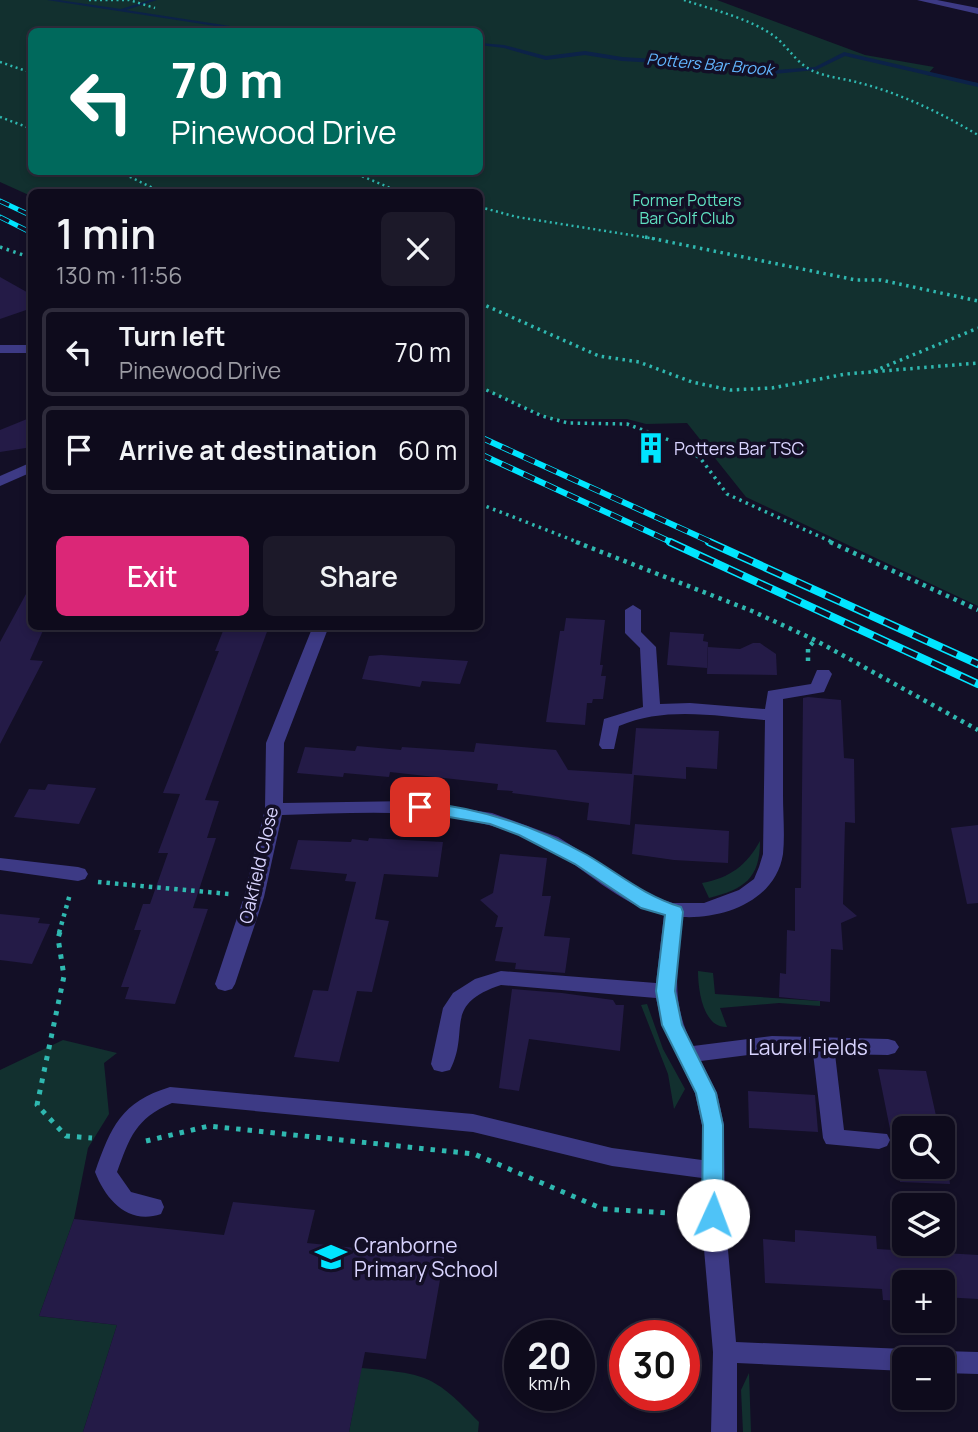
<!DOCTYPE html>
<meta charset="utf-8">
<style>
body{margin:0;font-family:Manrope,sans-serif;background:#1c1929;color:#f1f3f6;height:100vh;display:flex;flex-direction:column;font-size:26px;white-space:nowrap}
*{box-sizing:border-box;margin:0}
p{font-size:23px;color:#9b9ba3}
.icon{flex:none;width:38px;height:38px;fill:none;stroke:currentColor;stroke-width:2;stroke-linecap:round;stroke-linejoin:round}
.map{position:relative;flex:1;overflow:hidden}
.drawer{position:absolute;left:28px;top:189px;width:455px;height:441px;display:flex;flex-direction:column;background:#0e0b1c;border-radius:10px;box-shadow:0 4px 10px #0003,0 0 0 2px #2e2b3b}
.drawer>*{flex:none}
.top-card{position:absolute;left:28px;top:28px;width:455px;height:147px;border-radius:10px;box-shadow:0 4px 10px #0003,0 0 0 2px #2e2b3b;background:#00695c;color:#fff;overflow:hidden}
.tools{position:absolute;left:892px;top:1116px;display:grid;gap:14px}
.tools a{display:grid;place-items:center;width:63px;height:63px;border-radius:10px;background:#0e0b1c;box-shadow:0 4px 10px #0003,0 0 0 2px #2e2b3b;font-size:35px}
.speed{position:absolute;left:504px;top:1320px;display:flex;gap:14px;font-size:35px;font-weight:700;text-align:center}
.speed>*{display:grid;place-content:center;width:91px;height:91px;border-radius:50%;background:#0e0b1c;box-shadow:0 4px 10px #0003,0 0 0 2px #2e2b3b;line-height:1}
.speed small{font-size:18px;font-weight:400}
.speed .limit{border:10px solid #d22;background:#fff;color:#111}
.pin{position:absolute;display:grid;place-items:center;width:60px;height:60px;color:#fff;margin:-30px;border-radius:14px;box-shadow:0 4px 10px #0006}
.me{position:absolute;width:77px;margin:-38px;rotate:2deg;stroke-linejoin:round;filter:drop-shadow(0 0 5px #0008)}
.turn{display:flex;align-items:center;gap:24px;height:147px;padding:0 28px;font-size:32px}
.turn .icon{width:91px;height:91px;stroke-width:2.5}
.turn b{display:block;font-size:49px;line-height:60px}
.round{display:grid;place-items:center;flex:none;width:74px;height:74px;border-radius:10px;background:#1c1929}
.overview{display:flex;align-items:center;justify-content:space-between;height:119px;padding:0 28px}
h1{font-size:42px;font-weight:600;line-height:52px}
.primary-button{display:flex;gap:14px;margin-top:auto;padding:14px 28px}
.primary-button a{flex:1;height:80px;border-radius:10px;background:#db2777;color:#fff;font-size:28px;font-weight:600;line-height:80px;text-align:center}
.primary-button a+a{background:#1c1929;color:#f1f3f6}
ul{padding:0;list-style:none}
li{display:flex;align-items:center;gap:21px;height:88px;margin:0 14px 10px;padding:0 14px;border:4px solid #2e2b3b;border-radius:10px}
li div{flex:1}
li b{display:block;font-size:26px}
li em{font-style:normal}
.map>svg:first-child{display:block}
.green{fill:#12302f;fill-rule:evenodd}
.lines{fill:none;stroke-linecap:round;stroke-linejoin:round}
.stream{fill:#0c2248;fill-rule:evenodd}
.building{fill:#241b47}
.path-far3{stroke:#2fb8b0;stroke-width:2.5;stroke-dasharray:2 3.5;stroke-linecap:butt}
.path-far2{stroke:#2fb8b0;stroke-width:3.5;stroke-dasharray:2.5 4.5;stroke-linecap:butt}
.path-far1{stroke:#2fb8b0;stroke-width:4.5;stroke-dasharray:3.5 5;stroke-linecap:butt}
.path{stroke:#2fb8b0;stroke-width:5;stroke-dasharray:4.5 7;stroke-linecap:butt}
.minor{fill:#3d3a85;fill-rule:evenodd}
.rail-far2-casing{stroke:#00e5ff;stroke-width:5}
.rail-far1-casing{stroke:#00e5ff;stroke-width:6}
.rail-casing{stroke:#00e5ff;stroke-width:8}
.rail-far2{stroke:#130f26;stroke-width:3.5;stroke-dasharray:10;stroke-linecap:butt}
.rail-far1{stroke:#130f26;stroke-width:4.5;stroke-dasharray:12;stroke-linecap:butt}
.rail{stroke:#130f26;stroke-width:5;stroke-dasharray:16;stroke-linecap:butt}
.route{fill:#4fc3f7;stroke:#337fa1;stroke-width:2}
.labels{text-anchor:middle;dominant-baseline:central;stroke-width:7;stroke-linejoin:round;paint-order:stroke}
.far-water-label{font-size:16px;font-style:italic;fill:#62b6ff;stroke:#130f26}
.far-park-label{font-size:16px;fill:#5fe0c0;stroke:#130f26}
.poi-label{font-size:18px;fill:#d9d4ff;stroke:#130f26;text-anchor:start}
.street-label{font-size:18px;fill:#d9d4ff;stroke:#130f26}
.near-street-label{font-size:21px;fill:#d9d4ff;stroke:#130f26}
.near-poi-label{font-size:21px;fill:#d9d4ff;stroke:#130f26;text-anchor:start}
</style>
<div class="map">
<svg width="978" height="1432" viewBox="0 0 978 1432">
<rect width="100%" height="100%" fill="#130f26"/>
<!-- green -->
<g class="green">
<path d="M0,0H717L865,55L934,67L927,75L978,83V606L746,497L687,423L646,424L627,419H552L480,388V192H32L31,196L0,182ZM32,32H480V172H32Z"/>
<path d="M760,841C760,879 744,889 709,898L702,883C730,878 747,865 760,841Z"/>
<path d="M698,971L713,973L715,994L820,1001V1006L779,1003L720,1008L727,1027C703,1028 698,990 698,971Z"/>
<polygon points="647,1004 663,1049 685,1089 674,1109 668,1074 641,1005"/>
<polygon points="63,1040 117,1053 104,1063 109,1114 88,1148 74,1219 39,1316 117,1325 83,1432 0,1432 0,1070"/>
<path d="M361,1368C426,1374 433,1374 479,1422L478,1432H349Z"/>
<polygon points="749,1373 751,1432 743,1432 741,1390"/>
</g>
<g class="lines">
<!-- stream -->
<g class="stream">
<polygon points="47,0 59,0 121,9 150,0 157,0 126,10 269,32 254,32"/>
<polygon points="480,43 504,45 546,56 585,51 622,57 741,64 763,71 815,67 844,52 978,83 978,87 845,56 816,70 763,75 741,68 622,61 585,55 546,60 504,48 480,45"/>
</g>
</g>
<!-- building -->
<g class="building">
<polygon points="0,277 32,295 32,308 0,319"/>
<polygon points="32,417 32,447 0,452 0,430"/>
<polygon points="32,583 32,626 45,626 30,660 43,661 0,744 0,642"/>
<polygon points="566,618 605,620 600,665 603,665 601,676 606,676 603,699 593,699 592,703 587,703 585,725 546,722 560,631 564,631"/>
<polygon points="225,626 268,629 205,800 219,801 207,838 216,838 193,908 208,909 175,1004 125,999 129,987 121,987 141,930 134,930 143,904 150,904 168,853 158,853 180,794 163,793 219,651 215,651"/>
<polygon points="670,632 704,634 703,641 708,642 707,668 667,665"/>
<polygon points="753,643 760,643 776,654 777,675 707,674 708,647 740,649"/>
<polygon points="381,655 468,661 460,684 422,681 420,687 362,679 369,656"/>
<polygon points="808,697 841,700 844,758 854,759 855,823 845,822 843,904 857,916 841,923 843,950 831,949 830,1002 779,997 780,973 786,974 787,930 795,931 795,888 801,888 803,698"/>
<polygon points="636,728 719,731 717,769 686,767 686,779 634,775 630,825 587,820 589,803 512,793 513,791 497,790 498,784 390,772 389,777 344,773 343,777 297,773 305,747 355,751 357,746 401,750 402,747 474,752 476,743 556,750 568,770 632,774"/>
<polygon points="48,784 96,788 79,824 14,817 29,789 45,790"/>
<polygon points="635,824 729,831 728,863 674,860 632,854"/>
<polygon points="978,825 978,903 967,904 951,828"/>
<polygon points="369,838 443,842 438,877 384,874 375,919 389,921 382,951 372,992 357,991 339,1062 294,1057 313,990 328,991 356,882 345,881 347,874 290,869 298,840 351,842 352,839 368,841"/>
<polygon points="500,854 547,858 542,896 551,896 544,936 570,938 565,973 515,969 516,963 495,961 503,927 495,927 498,916 480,900 493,893"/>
<polygon points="0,914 40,918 38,923 50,924 32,964 0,960"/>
<polygon points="512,989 562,993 613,1000 616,1005 624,1005 620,1051 529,1039 519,1091 499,1088"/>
<polygon points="878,1069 926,1071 939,1129 905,1129 905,1167 943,1167 945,1147 950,1184 900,1182 895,1145 891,1144 892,1139"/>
<polygon points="748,1091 815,1095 818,1132 749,1128"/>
<polygon points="233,1202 315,1210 307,1243 444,1257 426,1359 365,1352 349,1432 83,1432 117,1325 39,1316 74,1219 224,1235"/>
<polygon points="795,1230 876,1236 877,1249 978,1255 978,1299 943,1297 943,1283 905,1283 905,1301 883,1300 882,1289 765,1283 763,1239 795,1242"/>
</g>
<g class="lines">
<!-- path-far3 -->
<g class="path-far3">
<polyline points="89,0 129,0 155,8"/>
<path d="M684,0C713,10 749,18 774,36C790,48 797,66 818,73C832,78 847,79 860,83C902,94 941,113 978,135"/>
<polyline points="0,62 32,73"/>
<polyline points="0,117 32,129"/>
<polyline points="120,172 161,192"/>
<polyline points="352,172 400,192"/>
<polyline points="480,207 517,217 656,239"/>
</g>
<!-- path-far2 -->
<g class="path-far2">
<polyline points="645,237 856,280 881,280 978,301"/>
<polyline points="0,247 32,258"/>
<polyline points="480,303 599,356 639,362 692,382 730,390 772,388 846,374 978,363"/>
<polyline points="874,371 978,328"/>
<polyline points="480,387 542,416 568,423 627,424 682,445 701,459 727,494 834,543"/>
<polyline points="480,504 580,543"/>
</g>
<!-- path-far1 -->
<g class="path-far1">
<polyline points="576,542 752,611 815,640 978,730"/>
<polyline points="830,542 978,610"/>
<polyline points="808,661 808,648 815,640"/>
<polyline points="98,882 229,894"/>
<polyline points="59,933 70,894"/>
</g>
<!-- path -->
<g class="path">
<polyline points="60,932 58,938 64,976 37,1105 66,1136 92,1138"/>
<polyline points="146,1141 209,1126 474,1154 603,1209 670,1213"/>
</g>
<!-- minor -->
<g class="minor">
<polygon points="917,0 937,0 978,8 978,14"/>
<rect x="0" y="345" width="32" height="8"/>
<polygon points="32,462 32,472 0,486 0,476"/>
<path d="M633,605L641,610V632L656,647L660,704L690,703L765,709L768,691L811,684L817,670H829L832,674L824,692L783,699C783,730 783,763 783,795C783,814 785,835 783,854C776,900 725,919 683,917C678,968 669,999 693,1046L772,1036L888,1039L895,1041L899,1047L895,1053L888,1055L835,1054L844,1130L887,1134L890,1140L887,1146L879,1149L826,1144L823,1138L813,1053L772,1052L701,1061L717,1093L724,1125L725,1215L736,1342L905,1349L914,1352L917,1360H905V1371L737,1363V1432H711L713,1352L701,1215L702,1178L612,1166L473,1132L172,1103C135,1119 130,1137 117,1172L131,1192L161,1200L164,1207L161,1214C128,1225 106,1200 95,1172C111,1127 121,1102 170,1087L473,1114L612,1148L702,1160V1125L695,1093L662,1025L656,998L501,985C441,1005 471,1030 450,1070L442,1072L434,1070L431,1064L443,1008L453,993L475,979L501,971L656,983L664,915C618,905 585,867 544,846C462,804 371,813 282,815L264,897L235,984L232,989L225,991L218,989L215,984L244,897L265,809L266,743L313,626H329L284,743L283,803L411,801L492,813L558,837L653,897L673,903H704L739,890L754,879L759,867L763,854L765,720C716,716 665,706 619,726L614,749H602L599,745L604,719L643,707L640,648L625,633V610Z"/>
<polygon points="0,858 78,867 85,869 88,874 85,879 78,881 0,870"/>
<polygon points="943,1351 978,1352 978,1374 943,1373 943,1360 932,1360 934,1354"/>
</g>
<defs>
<g id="rail-far2">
<polyline points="0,201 32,216"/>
<polyline points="0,217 32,233"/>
</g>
<g id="rail-far1">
<polyline points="480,437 713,543"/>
<polyline points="480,454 673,543"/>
</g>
<g id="rail">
<polyline points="670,542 978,684"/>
<polyline points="709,542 978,664"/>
</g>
</defs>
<!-- rail-far2 casing -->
<use href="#rail-far2" class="rail-far2-casing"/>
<!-- rail-far1 casing -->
<use href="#rail-far1" class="rail-far1-casing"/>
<!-- rail casing -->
<use href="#rail" class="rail-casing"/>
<!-- rail-far2 -->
<use href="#rail-far2" class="rail-far2"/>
<!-- rail-far1 -->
<use href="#rail-far1" class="rail-far1"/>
<!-- rail -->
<use href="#rail" class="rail"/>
</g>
<!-- route -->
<path class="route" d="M420,802C481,808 534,825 587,855C621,875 643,895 681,907L683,912L675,991L682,1025L716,1093L723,1125V1215L720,1221L713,1224L705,1221L702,1215L703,1125L696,1093L662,1025L656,991L665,915L641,908L575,864L519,835L490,824L414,811L411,807L414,803Z"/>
<!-- icons -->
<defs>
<symbol id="building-bare" viewBox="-9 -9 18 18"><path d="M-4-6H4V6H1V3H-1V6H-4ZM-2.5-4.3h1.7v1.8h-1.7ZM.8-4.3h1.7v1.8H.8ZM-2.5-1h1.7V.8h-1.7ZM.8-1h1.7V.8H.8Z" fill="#00e5ff" stroke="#130f26" stroke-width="2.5" paint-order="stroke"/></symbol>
<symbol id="school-bare" viewBox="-9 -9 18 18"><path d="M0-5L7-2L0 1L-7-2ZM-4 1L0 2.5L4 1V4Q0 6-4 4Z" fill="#00e5ff" stroke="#130f26" stroke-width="2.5" paint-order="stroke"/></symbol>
</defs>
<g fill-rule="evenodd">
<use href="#building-bare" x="629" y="426" width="44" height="44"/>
<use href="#school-bare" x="309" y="1235" width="44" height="44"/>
</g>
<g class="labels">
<!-- far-water labels -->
<g class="far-water-label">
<text transform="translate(710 64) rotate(5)">Potters Bar Brook</text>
</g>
<!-- far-park labels -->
<g class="far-park-label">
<text x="687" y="200">Former Potters<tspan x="687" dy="18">Bar Golf Club</tspan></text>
</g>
<!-- poi labels -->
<g class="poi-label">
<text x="674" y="448">Potters Bar TSC</text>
</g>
<!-- street labels -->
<g class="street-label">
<text transform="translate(258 865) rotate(-77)">Oakfield Close</text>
</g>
<!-- near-street labels -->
<g class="near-street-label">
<text x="808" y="1047">Laurel Fields</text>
</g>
<!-- near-poi labels -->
<g class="near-poi-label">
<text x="354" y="1245">Cranborne<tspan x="354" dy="24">Primary School</tspan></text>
</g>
</g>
</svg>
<div class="tools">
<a><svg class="icon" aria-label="search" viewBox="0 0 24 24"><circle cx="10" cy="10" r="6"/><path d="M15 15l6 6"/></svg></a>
<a><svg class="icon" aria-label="layers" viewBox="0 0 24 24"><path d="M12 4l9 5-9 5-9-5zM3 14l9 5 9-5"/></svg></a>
<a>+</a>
<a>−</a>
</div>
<div class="speed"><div>20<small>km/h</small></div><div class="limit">30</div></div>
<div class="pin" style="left:420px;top:807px;background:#d93025"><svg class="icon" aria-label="arrive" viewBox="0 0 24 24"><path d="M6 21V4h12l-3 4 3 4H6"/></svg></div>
<svg class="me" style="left:713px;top:1215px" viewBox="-20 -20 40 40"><circle r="19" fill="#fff"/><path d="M0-13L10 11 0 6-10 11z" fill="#4fc3f7"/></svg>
<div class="top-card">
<div class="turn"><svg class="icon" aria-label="left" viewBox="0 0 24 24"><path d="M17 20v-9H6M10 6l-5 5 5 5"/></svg><div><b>70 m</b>Pinewood Drive</div></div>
</div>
<section class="drawer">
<div class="overview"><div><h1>1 min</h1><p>130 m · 11:56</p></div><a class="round"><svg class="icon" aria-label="close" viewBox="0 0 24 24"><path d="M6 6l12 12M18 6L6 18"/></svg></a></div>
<ul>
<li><svg class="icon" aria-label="left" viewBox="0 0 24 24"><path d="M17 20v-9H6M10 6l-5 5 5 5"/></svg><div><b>Turn left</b><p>Pinewood Drive</p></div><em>70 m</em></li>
<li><svg class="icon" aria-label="arrive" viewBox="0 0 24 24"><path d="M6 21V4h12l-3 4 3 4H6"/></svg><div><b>Arrive at destination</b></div><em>60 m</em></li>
</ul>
<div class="primary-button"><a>Exit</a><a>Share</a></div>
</section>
</div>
